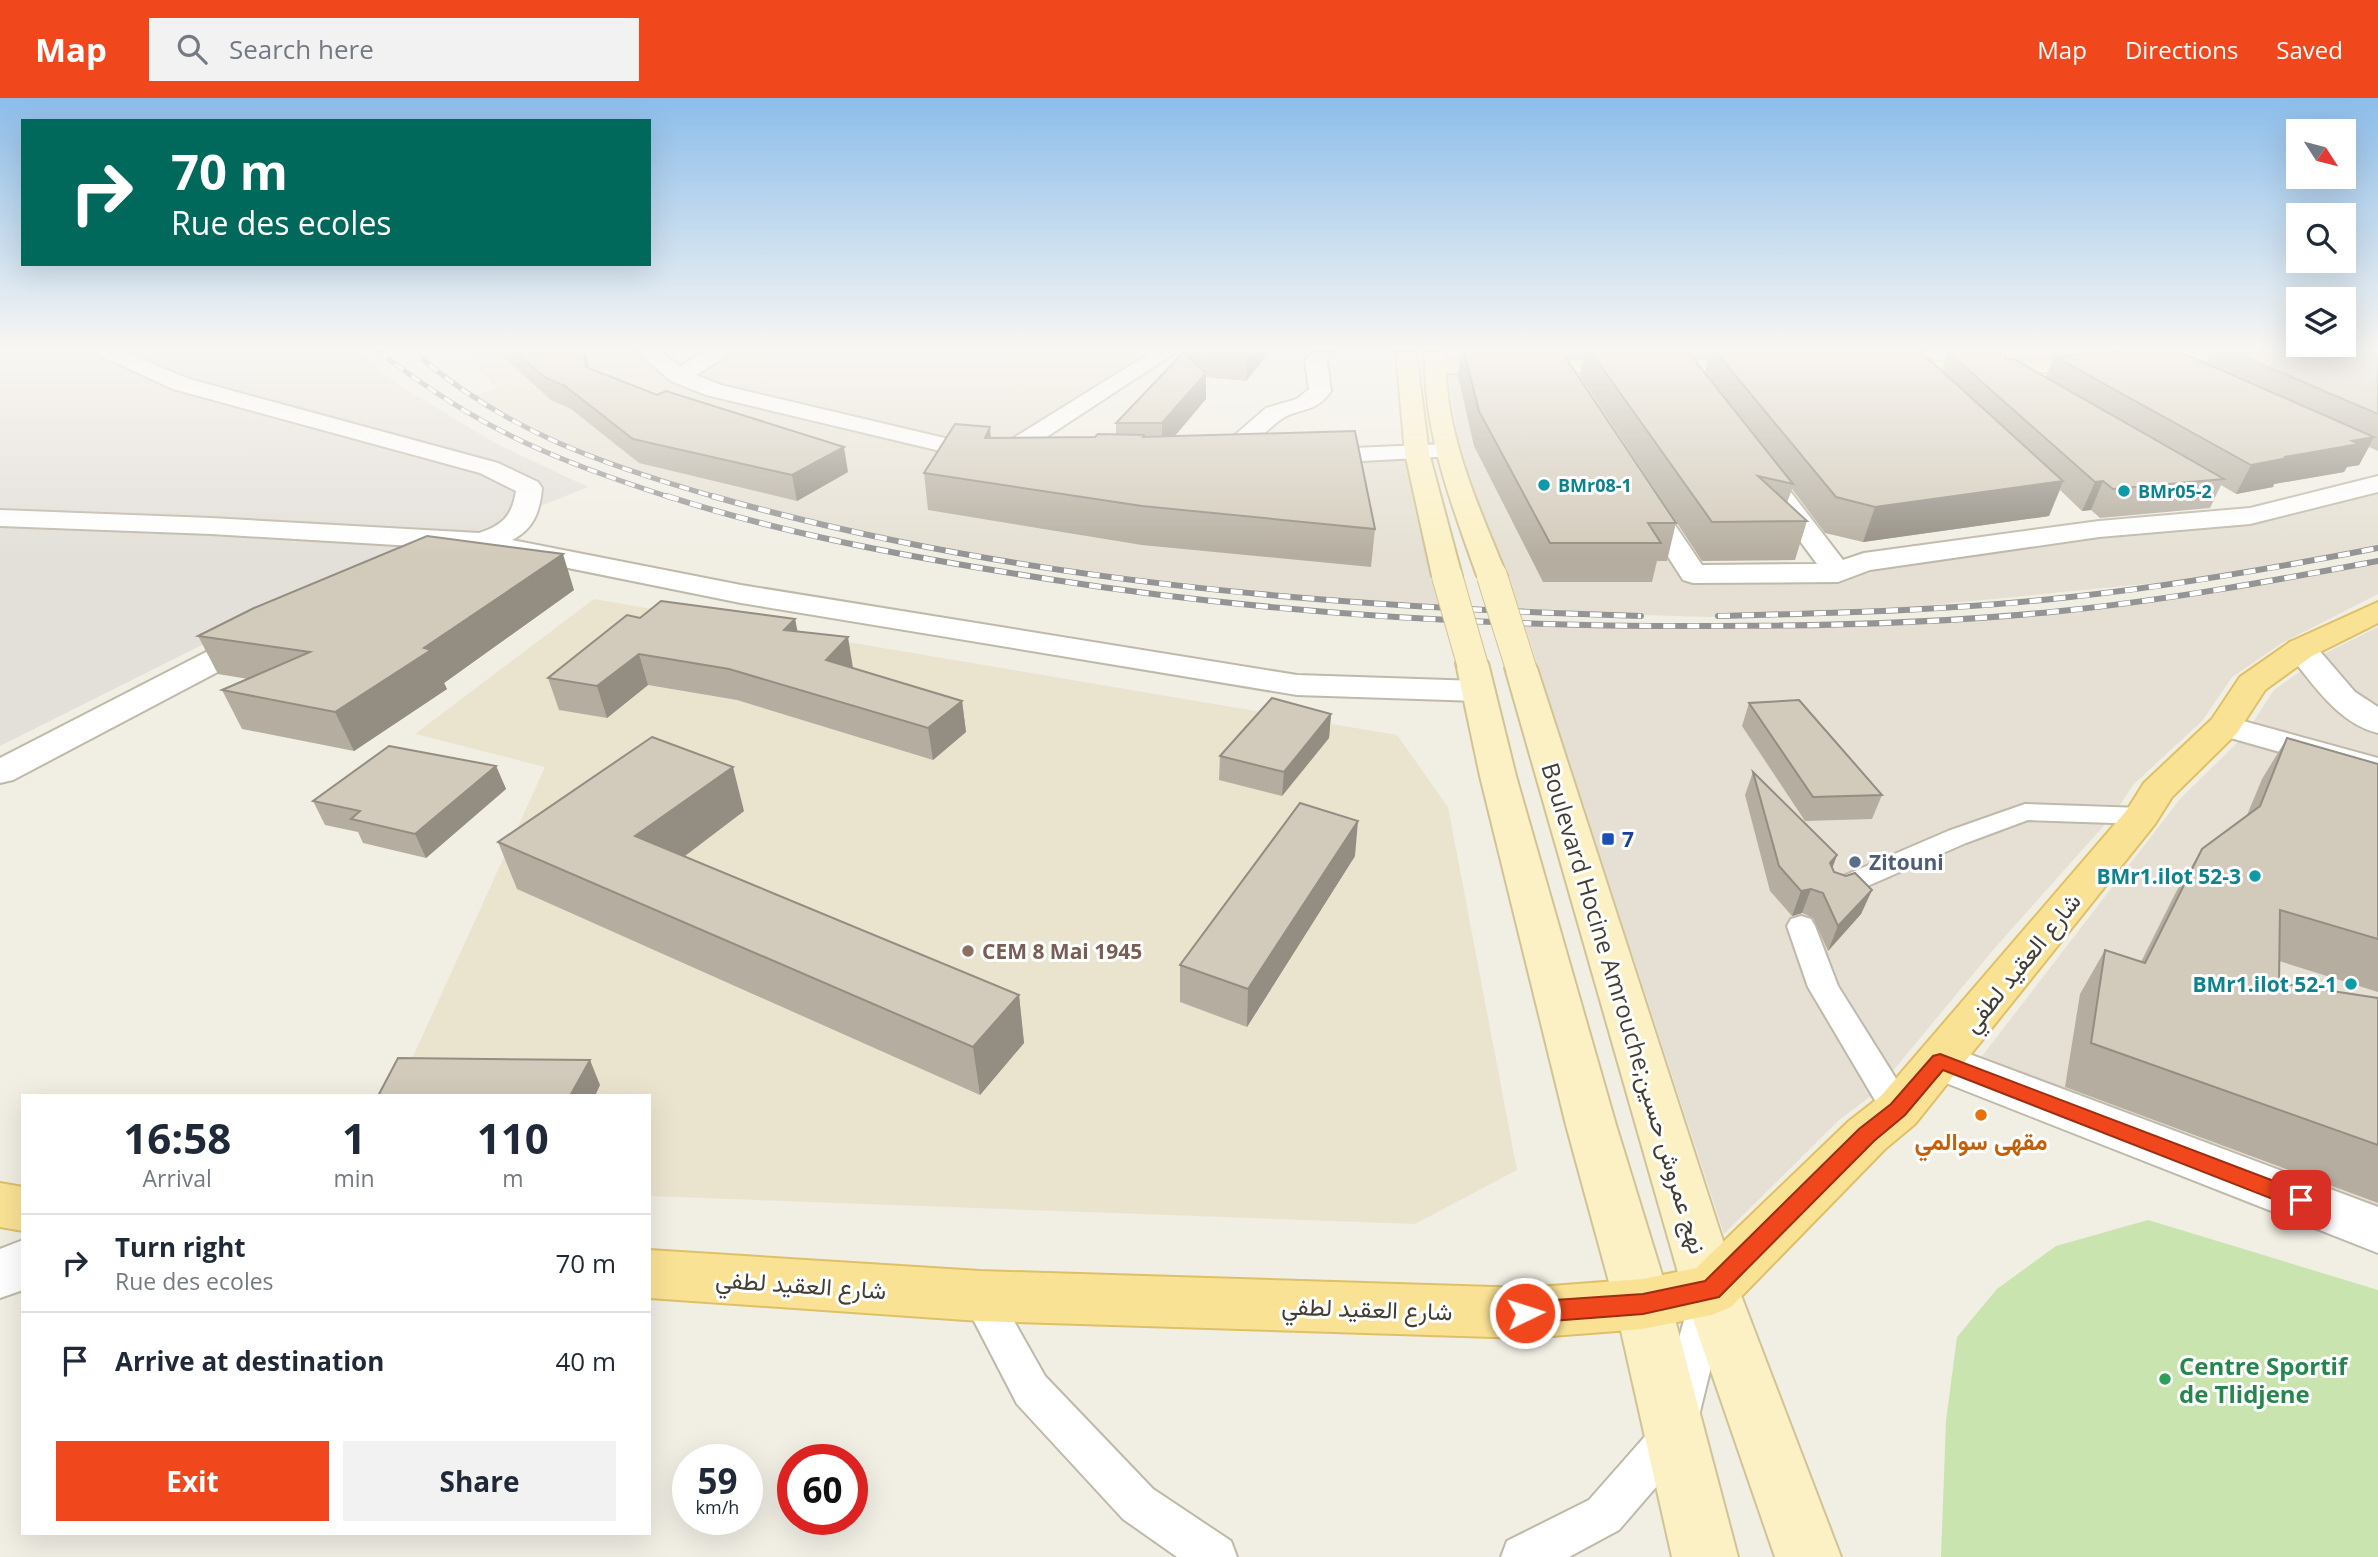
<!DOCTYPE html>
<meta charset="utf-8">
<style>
body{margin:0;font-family:"Open Sans",Vazirmatn,sans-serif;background:#f2f2f3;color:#1f2937;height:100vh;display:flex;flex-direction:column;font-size:26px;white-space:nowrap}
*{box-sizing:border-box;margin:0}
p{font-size:23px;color:#747a83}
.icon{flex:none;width:38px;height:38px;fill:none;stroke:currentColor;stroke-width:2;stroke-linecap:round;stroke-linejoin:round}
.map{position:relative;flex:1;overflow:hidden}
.panel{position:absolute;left:21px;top:996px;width:630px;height:441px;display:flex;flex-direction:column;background:#fff;border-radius:0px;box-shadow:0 7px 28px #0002}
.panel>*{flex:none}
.top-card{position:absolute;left:21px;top:21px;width:630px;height:147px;border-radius:0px;box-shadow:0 7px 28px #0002;background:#00695c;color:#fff;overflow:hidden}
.needle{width:46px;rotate:126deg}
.fabs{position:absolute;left:2286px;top:21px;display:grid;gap:14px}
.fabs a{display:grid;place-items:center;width:70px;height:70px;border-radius:0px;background:#fff;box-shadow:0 7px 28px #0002;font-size:35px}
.speed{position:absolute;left:672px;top:1346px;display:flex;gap:14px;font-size:35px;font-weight:700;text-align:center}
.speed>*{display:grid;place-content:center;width:91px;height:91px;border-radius:50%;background:#fff;box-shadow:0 7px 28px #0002;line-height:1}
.speed small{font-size:18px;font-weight:400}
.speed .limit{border:10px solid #d22;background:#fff;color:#111}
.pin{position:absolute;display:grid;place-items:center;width:60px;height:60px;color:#fff;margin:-30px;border-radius:14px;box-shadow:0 4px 10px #0006}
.me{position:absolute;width:77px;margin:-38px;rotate:86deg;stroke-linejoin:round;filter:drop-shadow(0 0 5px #0008)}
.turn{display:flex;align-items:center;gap:24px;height:147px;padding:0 35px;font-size:32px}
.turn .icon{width:91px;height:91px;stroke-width:2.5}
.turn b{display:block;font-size:49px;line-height:60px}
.eta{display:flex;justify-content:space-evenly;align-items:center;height:119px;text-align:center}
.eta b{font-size:42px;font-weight:700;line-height:49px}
.button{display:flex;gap:14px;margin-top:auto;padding:14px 35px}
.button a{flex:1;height:80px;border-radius:0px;background:#f0471c;color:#fff;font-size:28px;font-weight:700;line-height:80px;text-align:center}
.button a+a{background:#f2f2f3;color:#1f2937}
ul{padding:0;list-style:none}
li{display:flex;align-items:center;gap:21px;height:98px;padding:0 35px;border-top:2px solid #e0e1e3}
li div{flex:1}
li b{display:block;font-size:26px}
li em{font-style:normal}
header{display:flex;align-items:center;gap:42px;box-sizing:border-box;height:98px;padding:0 35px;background:#f0471c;color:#fff}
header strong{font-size:33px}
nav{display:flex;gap:38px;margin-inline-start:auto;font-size:24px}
.search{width:490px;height:63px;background:#f2f2f3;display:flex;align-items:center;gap:18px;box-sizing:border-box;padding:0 24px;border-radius:0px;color:#747a83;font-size:26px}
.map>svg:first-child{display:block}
.residential{fill:#e5e0d3}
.industrial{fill:#e3dfd9}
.education{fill:#eae4cf}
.green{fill:#c9e4ae}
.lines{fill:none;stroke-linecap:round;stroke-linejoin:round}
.lane-casing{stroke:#bfb9aa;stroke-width:4}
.street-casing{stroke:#bfb9aa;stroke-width:4}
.secondary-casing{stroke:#d0c396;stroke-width:4}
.primary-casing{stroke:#dec066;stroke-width:4}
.lane{fill:#fff;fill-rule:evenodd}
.street{fill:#fff;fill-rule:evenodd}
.secondary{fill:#fcf1c4;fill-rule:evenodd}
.primary{fill:#fae295;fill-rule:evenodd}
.rail-far1-casing{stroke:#949494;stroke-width:5}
.rail-casing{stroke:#949494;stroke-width:6}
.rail-far1{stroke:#fff;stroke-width:3.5;stroke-dasharray:10;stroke-linecap:butt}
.rail{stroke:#fff;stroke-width:4.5;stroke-dasharray:12;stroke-linecap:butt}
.secondary-bridge-casing{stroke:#d0c396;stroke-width:32;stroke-linecap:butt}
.secondary-bridge{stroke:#fcf1c4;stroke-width:30}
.wall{fill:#b5aea0;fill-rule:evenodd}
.shaded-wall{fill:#938d82}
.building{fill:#d2caba;stroke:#938d82;stroke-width:2}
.route{fill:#f0471c;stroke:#9c2e12;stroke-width:2}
.culture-dot{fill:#0f9aa8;stroke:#fff;stroke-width:2.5}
.transit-dot{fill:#1a4fb4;stroke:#fff;stroke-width:2.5}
.service-dot{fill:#5c6f8a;stroke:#fff;stroke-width:2.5}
.education-dot{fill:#8d6e63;stroke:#fff;stroke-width:2.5}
.food-dot{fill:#e8710a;stroke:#fff;stroke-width:2.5}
.leisure-dot{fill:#2e9e5b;stroke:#fff;stroke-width:2.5}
.labels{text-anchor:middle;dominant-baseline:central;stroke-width:6;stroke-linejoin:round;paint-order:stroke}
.far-culture-label{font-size:18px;font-weight:bold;fill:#0d838f;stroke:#fff;text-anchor:start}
.transit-label{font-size:21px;font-weight:bold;fill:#164399;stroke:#fff;text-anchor:start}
.service-label{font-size:21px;font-weight:bold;fill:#4e5e75;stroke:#fff;text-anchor:start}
.culture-label{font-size:21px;font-weight:bold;fill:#0d838f;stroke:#fff;text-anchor:end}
.education-label{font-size:21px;font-weight:bold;fill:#785e54;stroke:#fff;text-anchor:start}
.near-street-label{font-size:24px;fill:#433e34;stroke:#fff}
.near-food-label{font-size:24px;font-weight:bold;fill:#c56008;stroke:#fff}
.near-leisure-label{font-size:24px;font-weight:bold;fill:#27864d;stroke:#fff;text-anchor:start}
</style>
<header>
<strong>Map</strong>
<div class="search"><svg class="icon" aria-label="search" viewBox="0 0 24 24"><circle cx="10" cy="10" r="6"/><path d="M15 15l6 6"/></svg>Search here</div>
<nav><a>Map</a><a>Directions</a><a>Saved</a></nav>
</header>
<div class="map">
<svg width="2378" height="1459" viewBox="0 0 2378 1459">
<rect width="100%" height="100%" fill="#f1eee4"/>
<!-- residential -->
<g class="residential">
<polygon points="463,254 638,254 672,280 950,353 1405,360 1440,511 1292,503 1107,480 787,419 644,379 525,330 470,299 495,290"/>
<polygon points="728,254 1157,254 1001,352 958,346 721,290 688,278"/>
<polygon points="1974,254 2272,254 2040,264"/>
<polygon points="1555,272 1684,480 1873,468 2378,392 2378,449 2216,479 1891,511 1708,519 1520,513 1460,353 1448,273"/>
<polygon points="2378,463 2378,496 2282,545 2232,579 2203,622 2133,687 2116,713 2023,710 1819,792 1792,827 1877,993 1838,1023 1724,1136 1524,526 1694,529 1907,526 2063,513 2231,491"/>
<polygon points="2378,529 2378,617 2318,559"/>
<polygon points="2305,570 2378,633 2378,665 2250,629 2274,592"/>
<polygon points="2243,639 2378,677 2378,1120 1976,966 2180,701"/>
<polygon points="2031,719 2108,723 1993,852 1887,980 1832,887 1810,832 1831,802 1961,744"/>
</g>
<!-- industrial -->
<polygon class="industrial" points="0,254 357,254 397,286 497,346 588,389 248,524 0,648"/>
<!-- education -->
<polygon class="education" points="594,501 1397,637 1448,709 1517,1072 1415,1126 649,1098 649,998 395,998 545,669 415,636"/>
<!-- green -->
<polygon class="green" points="2148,1122 2378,1192 2378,1459 1941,1459 1946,1323 1957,1239 1997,1191 2056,1148"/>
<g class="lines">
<defs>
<g id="lane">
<polygon points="2025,706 2142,710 2151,712 2155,718 2151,724 2142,726 2028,722 1966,745 1847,797 1837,800 1827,797 1823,791 1827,785 1948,733"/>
<polygon points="1801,818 1811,821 1815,828 1838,888 1910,1003 1915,1012 1910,1021 1898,1025 1886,1021 1808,889 1787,828 1791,821"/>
<polygon points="980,1181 993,1186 1045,1278 1153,1391 1231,1443 1237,1459 1177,1459 1123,1421 1017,1306 961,1198 967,1186"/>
<polygon points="1708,1187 1721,1192 1727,1204 1694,1338 1688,1352 1619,1432 1569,1459 1501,1459 1507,1443 1589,1402 1655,1327 1689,1204 1695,1192"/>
</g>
<g id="street">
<path d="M98,254H125L189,281L498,365L538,384L542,390C540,413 534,431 512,442L741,487L1297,577L1478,583L1490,586L1495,593L1490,600L1478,603L1297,597L741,505L484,453L474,455L463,451L211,436L0,428V412L211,420L479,435C502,427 512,419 516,393L480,375L173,291L101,258Z"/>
<polygon points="637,254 660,254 680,268 705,254 730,254 727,258 696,277 721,287 953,342 999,349 1152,254 1176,254 1013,361 1004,363 953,356 706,297 671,283"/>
<path d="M1312,254H1332L1327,263L1331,293C1316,316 1298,309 1280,322C1263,335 1247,352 1231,366L1222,368L1213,366L1210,361L1213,356L1266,310L1297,301L1309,291L1305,263Z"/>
<polygon points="1446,346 1455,348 1458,353 1455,358 1306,366 1297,364 1294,359 1297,354 1306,352"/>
<polygon points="2378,378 2378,394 2250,426 2099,439 1870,472 1838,484 1693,485 1683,482 1630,399 1634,393 1643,391 1652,393 1702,467 1817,466 1761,390 1765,384 1774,382 1783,384 1843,462 1864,455 2099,423 2250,410"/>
<polygon points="258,531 269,533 274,540 269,547 13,682 0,685 0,660 247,533"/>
<path d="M2301,541L2312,544L2355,594L2378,609V635C2339,626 2314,587 2290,558L2285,551L2290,544Z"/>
<polygon points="2225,618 2378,660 2378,682 2213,635 2208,628 2213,621"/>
<polygon points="1940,945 2378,1109 2378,1155 1923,976 1916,963 1923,950"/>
<polygon points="23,1142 23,1192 0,1200 0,1151"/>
</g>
<g id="secondary">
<polygon points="1396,254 1416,254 1429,355 1462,478 1457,484 1447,487 1437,484 1432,478 1405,355"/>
<path d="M1425,254H1445L1446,263L1758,262L1766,263L1769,268L1766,273L1758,274L1446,275C1449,346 1481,414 1507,478L1502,484L1492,487L1482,484L1477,478C1451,405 1423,333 1425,254Z"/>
<path d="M2232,254H2330L2327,258L2320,260C2175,271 2031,277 1885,275L1877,274L1874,269L1877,264L1885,263L1999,264Z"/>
<polygon points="1472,555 1483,558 1488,565 1516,678 1616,1027 1671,1206 1738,1459 1672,1459 1615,1206 1566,1027 1480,678 1456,565 1461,558"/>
<polygon points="1521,560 1533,563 1537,570 1739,1192 1841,1459 1775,1459 1683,1192 1505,570 1509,563"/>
</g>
<g id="primary">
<polygon points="2378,504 2378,525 2312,558 2265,592 2237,635 2172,699 2155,726 1915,1026 1885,1051 1731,1209 1711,1217 1643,1231 1525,1240 980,1223 649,1200 649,1152 980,1173 1525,1190 1643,1181 1696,1170 1849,1023 1881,998 2127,712 2144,685 2212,621 2240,579 2290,544"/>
<polygon points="0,1085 23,1089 23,1133 0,1129"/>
</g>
</defs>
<!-- lane casing -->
<use href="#lane" class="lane-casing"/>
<!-- street casing -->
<use href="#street" class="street-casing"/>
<!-- secondary casing -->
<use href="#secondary" class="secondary-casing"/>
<!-- primary casing -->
<use href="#primary" class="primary-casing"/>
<!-- lane -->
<use href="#lane" class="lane"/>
<!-- street -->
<use href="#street" class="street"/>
<!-- secondary -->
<use href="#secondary" class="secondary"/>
<!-- primary -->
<use href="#primary" class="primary"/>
<defs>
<g id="rail-far1">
<path d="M379,254C415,281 452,307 492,328C549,359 611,380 672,400"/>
<path d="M414,254C506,334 604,367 719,400"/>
</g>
<g id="rail">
<path d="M667,398C790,438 921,461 1048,481C1269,516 1491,529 1714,528C1830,528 1946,525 2061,513C2167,502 2273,483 2378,463"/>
<path d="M712,398C1015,484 1328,509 1641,518"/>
<path d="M1718,518C1830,515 1941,513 2052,501C2162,490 2270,471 2378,450"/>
</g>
</defs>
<!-- rail-far1 casing -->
<use href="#rail-far1" class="rail-far1-casing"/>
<!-- rail casing -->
<use href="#rail" class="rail-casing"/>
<!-- rail-far1 -->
<use href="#rail-far1" class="rail-far1"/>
<!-- rail -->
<use href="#rail" class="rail"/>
<defs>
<g id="secondary-bridge">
<polyline points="1447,478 1472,565"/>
<polyline points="1492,478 1521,570"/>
</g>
</defs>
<!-- secondary-bridge casing -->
<use href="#secondary-bridge" class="secondary-bridge-casing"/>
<!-- secondary-bridge -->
<use href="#secondary-bridge" class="secondary-bridge"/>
</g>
<!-- wall -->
<g class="wall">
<polygon points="498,254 586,254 588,270 848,374 797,403 639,365 571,311 551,302"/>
<polygon points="1187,254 1270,254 1246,283 1206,279 1206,301 1175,338 1375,431 1371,469 1142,447 928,412 924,375 991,340 1095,339 1116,336 1116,325 1187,258"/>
<path d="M1461,254H1921L1942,273L1948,254L2006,261L2046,279L2054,258L2206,265L2211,254H2378V353L2369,349L2359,367L2347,369L2344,374L2274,386L2273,389L2236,396L2221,387L2210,410L2100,420L2091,412L2082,413L2060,392L2049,418L1863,444L1825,435L1792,391L1787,405L1807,423L1795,462L1702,463L1580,278L1583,261H1566L1676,425L1667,463H1657L1652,484H1543L1474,348L1458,278ZM1693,261H1708L1705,275Z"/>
<polygon points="574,492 444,585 447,591 354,653 242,631 222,592 248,581 218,576 198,538"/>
<polygon points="640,520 795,521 797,533 853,570 962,603 966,634 933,662 737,602 648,587 607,620 559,612 548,580"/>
<polygon points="1749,605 1882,697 1872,721 1805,723 1742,628"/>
<polygon points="1331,616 1329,640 1282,698 1219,682 1220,658"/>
<polygon points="2287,640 2378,666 2378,894 2279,863 2279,885 2378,900 2378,1105 2065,989 2080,896 2105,852 2141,864 2176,794 2202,751 2247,717 2262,681"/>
<polygon points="496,668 506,691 426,760 363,745 358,734 325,727 313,703"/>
<polygon points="1753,674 1837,757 1832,770 1834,774 1872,792 1861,816 1828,853 1813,820 1802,815 1792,818 1770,793 1745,697"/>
<polygon points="744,713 684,759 1019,897 1024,945 980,997 517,791 498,744"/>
<polygon points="1355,758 1247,929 1180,904 1180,867"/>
</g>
<!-- shaded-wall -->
<g class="shaded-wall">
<polygon points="583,254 586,254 592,292 586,269"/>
<polygon points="1252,254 1270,254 1246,283 1247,259"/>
<polygon points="1206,275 1206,301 1162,353 1162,325"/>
<polygon points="990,329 993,365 985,340"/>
<polygon points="2374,339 2359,367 2347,369 2344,374 2274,386 2273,389 2236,396 2251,367 2352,343"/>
<polygon points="844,349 848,374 797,403 792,377"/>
<polygon points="2063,383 2049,418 1863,444 1875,409"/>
<polygon points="2103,383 2091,412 2082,413 2095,384"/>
<polygon points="563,456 574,492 444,585 447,591 354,653 335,614 424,550"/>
<polygon points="795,521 801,551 784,532"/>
<polygon points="848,539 853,570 826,562"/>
<polygon points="639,556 648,587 607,620 597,588"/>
<polygon points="962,603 966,634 933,662 928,630"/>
<polygon points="1331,616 1329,640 1282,698 1284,674"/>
<polygon points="496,668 506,691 426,760 415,736"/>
<polygon points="733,669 744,713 650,784 635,738"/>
<polygon points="1358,723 1355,758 1247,929 1248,891"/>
<polygon points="1837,757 1828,782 1830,765"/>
<polygon points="1811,791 1802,815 1792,818 1801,793"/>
<polygon points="1872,792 1861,816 1828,853 1838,828"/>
<polygon points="1019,897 1024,945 980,997 973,949"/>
<polygon points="590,962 600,987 595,998 570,998"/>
</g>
<!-- building -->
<g class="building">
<polygon points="516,254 583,254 586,269 657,297 666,293 844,349 792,377 633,341 565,288 544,279"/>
<polygon points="1194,254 1252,254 1247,259"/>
<polygon points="1464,254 1562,254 1676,425 1648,425 1661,445 1550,445 1479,313"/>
<polygon points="1591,254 1688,254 1793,386 1758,378 1807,423 1712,424"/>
<polygon points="1716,254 1921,254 2063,383 1875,409 1836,399"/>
<polygon points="1948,254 2002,254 2005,256 2006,261 2014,261 2224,381 2113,391 2103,383 2095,384"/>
<polygon points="2125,254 2180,254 2374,339 2352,343 2359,346 2284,359 2288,360 2251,367 2054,258"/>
<polygon points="2233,254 2371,254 2378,256 2378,316"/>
<polygon points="1183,255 1206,275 1162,325 1116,325"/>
<polygon points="955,326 990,329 985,340 1095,339 1098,336 1144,337 1143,339 1355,333 1375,431 1142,408 924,375"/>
<polygon points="427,438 563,456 424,550 431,552 335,614 222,592 310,554 198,538 254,510"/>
<polygon points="661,503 795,521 784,532 848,539 826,562 962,603 928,630 729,571 639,556 597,588 548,580 627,517 640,520"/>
<polygon points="1272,600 1331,616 1284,674 1220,658"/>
<polygon points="1799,602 1882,697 1813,699 1749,605"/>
<polygon points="652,639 733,669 635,738 1019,897 973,949 498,744"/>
<polygon points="2287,640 2378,666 2378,841 2280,812 2279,885 2378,900 2378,1047 2091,945 2105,852 2145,865 2202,751 2260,708"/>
<polygon points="389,648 496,668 415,736 351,721 360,713 313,703"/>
<polygon points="1753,674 1837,757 1830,765 1834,774 1846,778 1855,775 1872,792 1838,828 1823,795 1811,791 1801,793 1779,768"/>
<polygon points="1300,705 1358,723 1248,891 1180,867"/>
<polygon points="398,960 590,962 570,998 378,998"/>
</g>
<!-- sky -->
<linearGradient id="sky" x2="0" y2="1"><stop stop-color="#8cbdea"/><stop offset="0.55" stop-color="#f9f7f3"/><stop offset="1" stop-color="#f9f7f3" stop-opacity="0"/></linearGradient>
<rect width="2378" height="458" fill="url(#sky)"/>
<!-- route -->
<polygon class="route" points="1940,956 2308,1096 2312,1102 2308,1109 2301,1112 2293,1109 1943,972 1905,1017 1874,1043 1719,1199 1643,1216 1525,1225 1517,1222 1513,1215 1517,1207 1525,1204 1643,1196 1705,1183 1859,1031 1891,1006 1933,958"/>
<!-- markers -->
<g class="culture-dot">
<circle cx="1544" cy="387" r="7"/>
<circle cx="2124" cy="393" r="7"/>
<circle cx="2255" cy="778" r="7"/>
<circle cx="2351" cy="886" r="7"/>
</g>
<rect class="transit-dot" x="1601" y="734" width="14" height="14" rx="3.5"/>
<circle class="service-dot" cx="1855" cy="764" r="7"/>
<circle class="education-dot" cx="968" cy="853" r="7"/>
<circle class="food-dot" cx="1981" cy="1017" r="7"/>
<circle class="leisure-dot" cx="2165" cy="1281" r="7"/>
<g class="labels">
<!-- far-culture labels -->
<g class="far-culture-label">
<text x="1558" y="387">BMr08-1</text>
<text x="2138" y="393">BMr05-2</text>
</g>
<!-- transit labels -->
<g class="transit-label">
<text x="1622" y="741">7</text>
</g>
<!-- service labels -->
<g class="service-label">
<text x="1869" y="764">Zitouni</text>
</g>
<!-- culture labels -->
<g class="culture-label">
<text x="2241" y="778">BMr1.ilot 52-3</text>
<text x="2337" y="886">BMr1.ilot 52-1</text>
</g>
<!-- education labels -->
<g class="education-label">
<text x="982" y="853">CEM 8 Mai 1945</text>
</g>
<!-- near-street labels -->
<g class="near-street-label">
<text transform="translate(2021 864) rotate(-51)">شارع العقيد لطفي</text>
<text transform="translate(1625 910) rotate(73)">Boulevard Hocine Amrouche;نهج عمروش حسين</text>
<text transform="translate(801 1186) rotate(4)">شارع العقيد لطفي</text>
<text transform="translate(1367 1210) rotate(2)">شارع العقيد لطفي</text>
</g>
<!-- near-food labels -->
<g class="near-food-label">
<text x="1981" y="1042">مقهى سوالمي</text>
</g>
<!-- near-leisure labels -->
<g class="near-leisure-label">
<text x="2179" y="1267">Centre Sportif<tspan x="2179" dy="28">de Tlidjene</tspan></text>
</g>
</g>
</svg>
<div class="fabs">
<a><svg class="needle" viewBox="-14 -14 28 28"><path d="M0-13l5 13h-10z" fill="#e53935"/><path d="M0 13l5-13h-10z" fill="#747a83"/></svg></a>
<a><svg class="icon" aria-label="search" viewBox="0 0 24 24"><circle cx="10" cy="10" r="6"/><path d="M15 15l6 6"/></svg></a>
<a><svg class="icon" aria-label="layers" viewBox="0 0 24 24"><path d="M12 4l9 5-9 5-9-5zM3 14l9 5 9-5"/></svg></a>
</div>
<div class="speed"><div>59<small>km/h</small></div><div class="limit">60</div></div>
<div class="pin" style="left:2301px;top:1102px;background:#d93025"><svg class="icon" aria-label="arrive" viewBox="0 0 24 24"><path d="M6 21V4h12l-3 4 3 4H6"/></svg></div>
<svg class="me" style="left:1525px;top:1215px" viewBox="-20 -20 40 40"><circle r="17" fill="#f0471c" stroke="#fff" stroke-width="3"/><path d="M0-11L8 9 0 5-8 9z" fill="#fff"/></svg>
<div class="top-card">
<div class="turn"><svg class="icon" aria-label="right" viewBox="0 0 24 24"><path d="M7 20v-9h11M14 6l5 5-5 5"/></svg><div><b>70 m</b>Rue des ecoles</div></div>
</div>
<section class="panel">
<div class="eta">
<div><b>16:58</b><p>Arrival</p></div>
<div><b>1</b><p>min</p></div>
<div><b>110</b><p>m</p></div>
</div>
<ul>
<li><svg class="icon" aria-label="right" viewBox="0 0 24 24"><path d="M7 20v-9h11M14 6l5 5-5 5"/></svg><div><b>Turn right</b><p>Rue des ecoles</p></div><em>70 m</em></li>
<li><svg class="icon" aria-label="arrive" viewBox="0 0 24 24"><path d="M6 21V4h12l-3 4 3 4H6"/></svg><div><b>Arrive at destination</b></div><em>40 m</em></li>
</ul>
<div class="button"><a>Exit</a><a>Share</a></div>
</section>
</div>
